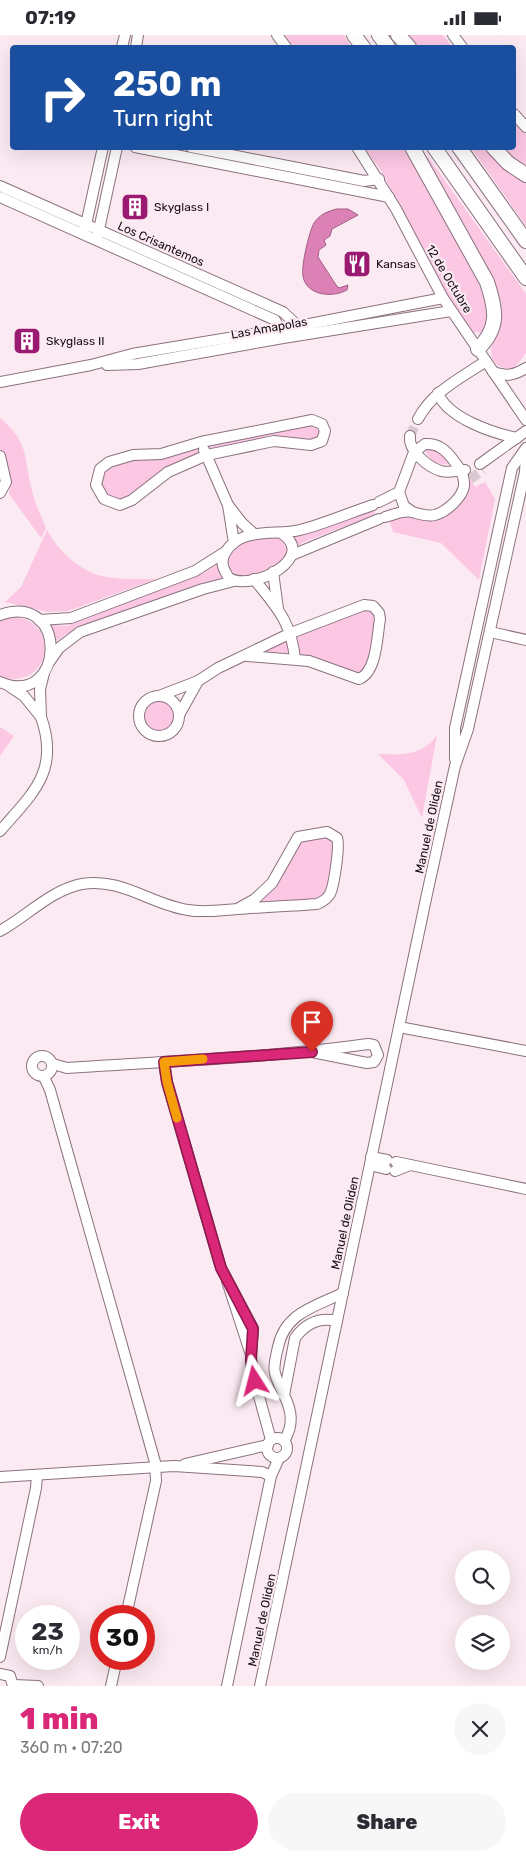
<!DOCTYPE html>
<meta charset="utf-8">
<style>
body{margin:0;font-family:Rubik,sans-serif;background:#f7f7f7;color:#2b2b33;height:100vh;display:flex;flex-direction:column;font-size:19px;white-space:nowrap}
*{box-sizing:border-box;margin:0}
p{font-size:16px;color:#7c7c81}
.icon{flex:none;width:28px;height:28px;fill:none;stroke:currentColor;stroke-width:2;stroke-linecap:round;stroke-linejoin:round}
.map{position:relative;height:1651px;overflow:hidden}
.sheet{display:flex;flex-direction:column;background:#fff;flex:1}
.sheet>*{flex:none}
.top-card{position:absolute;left:10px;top:10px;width:506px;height:105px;border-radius:5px;box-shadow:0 5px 20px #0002;background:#1a4fa0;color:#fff;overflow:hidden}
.controls{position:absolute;left:455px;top:1515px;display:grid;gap:10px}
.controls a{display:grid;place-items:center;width:55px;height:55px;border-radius:50%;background:#fff;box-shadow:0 5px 20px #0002;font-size:25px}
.speed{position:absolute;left:15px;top:1570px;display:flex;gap:10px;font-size:25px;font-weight:700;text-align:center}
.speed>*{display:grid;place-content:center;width:65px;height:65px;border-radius:50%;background:#fff;box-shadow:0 5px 20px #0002;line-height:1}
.speed small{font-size:12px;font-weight:400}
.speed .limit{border:8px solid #d22;background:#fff;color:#111}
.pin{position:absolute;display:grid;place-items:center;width:42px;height:42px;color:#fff;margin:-51px -21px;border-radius:50% 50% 50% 0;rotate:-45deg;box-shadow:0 0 5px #0007}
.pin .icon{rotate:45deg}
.me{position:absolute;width:55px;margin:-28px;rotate:351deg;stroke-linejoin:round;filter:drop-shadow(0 0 4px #0008)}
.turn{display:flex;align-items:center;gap:18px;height:105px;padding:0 20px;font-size:22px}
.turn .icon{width:65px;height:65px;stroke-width:2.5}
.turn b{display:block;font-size:35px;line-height:42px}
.round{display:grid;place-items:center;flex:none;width:52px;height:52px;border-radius:26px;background:#f7f7f7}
.summary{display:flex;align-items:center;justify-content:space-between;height:85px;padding:0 20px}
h1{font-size:30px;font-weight:800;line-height:38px;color:#db2777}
.primary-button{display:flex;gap:10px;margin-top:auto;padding:10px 20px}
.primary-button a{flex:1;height:58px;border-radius:30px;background:#db2777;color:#fff;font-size:20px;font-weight:800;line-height:58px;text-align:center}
.primary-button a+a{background:#f7f7f7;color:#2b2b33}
.status{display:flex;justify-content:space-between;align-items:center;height:35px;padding:0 25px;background:#fff;direction:ltr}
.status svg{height:14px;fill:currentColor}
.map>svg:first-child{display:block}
.green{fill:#fbc7e3}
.water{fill:#dc81b6;stroke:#a15e85}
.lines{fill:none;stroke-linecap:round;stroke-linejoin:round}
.minor-tunnel{stroke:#dac9d1;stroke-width:10;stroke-dasharray:10 5;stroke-linecap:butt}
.minor-casing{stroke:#8a717e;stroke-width:12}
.highway-casing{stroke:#8a717e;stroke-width:16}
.minor{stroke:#fff;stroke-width:10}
.highway{stroke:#fff;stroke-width:14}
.route-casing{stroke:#8e194d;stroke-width:12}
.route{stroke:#db2777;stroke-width:9}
.slow{stroke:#f59e0b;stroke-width:9}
.labels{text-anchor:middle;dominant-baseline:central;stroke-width:4.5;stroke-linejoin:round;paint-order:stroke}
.poi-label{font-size:12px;fill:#170e13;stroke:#fceaf3;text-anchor:start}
.street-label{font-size:12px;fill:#170e13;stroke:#fceaf3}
</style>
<div class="status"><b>07:19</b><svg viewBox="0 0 49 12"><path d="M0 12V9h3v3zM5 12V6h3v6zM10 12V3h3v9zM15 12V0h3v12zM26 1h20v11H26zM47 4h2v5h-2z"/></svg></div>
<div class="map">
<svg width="526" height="1651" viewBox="0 0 526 1651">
<rect width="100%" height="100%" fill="#fceaf3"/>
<!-- green -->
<g class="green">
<polygon points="285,0 344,0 351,12 293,12"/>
<polygon points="405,0 443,0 452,12 415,12"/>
<polygon points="514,88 526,99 526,135 500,113 514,112"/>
<path d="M364,113H409L477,232L490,275L486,295C478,299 474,298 466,293L380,134Z"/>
<polygon points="471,113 487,113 526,143 526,191"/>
<polygon points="428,122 526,259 526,318 515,332 508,334 498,331 492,324 491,313 499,289 426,125"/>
<path d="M0,383C29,407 24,423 32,456C35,469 41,481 46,493L41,503L9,459L10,450L0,416Z"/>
<polygon points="314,389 319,391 321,397 318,402 308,404 275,400 210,414 207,411 209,408 262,400"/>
<polygon points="195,411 199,413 198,418 161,436 132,460 120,466 109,463 98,448 102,437 117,426"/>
<path d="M430,411L448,423V429C438,431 429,425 425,415Z"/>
<polygon points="471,445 475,452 485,447 495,464 479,545 441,508 393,497 389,484 411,480 434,483"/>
<polygon points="373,475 375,480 304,507 296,512 292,500 303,500"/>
<path d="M47,495C57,515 80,536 102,541C119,545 139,544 156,544L68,576L48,577L5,567L21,552Z"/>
<path d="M276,500L284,508L288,516C280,537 240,552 227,531C230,509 257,501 276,500Z"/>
<polygon points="219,528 217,532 224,543 205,547 66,599 56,607 49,590 67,591 204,538"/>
<path d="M367,573L375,577C377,593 371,631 359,641L303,621L296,615V602L301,598Z"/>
<path d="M13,581C64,588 50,656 0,642V584Z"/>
<polygon points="283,605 288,610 288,618 267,617 266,614"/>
<circle cx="158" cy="681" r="16"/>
<polygon points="0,692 14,701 0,721"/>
<path d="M437,700L422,783L404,745L378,719C400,720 423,721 437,700Z"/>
<path d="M330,802C336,808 333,818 331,827C330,837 330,852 323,860C313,870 276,868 262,869L259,866L298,806Z"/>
</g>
<!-- water -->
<path class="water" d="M337,174H348L358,180L332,194L330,201L324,205L326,210L319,215L318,222L336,250L339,253L348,250L347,255C333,263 306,261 303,241C301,231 309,197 314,188C319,180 328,176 337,174Z"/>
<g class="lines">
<!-- minor-tunnel -->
<g class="minor-tunnel">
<polyline points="410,401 418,384"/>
<polyline points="470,444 483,435"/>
</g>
<defs>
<g id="minor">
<polyline points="277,0 286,12"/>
<polyline points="453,0 462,12"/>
<polyline points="122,12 125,0"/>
<polyline points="136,12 138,0"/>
<polyline points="514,79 526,92"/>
<polyline points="135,112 389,162"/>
<polyline points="191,112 364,146 379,144"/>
<polyline points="357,112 396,174 443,263 526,385"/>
<polyline points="0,151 283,277 301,294"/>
<polyline points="0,162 275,285 282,298"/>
<polyline points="85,194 103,112"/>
<polyline points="98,199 117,112"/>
<polyline points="107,330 138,329 283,303 451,276"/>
<path d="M493,337C507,342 514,340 526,333"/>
<polyline points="0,347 91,330 132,319 299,291 443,263"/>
<path d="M438,358C447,383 493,398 517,403"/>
<path d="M418,384C433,356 461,343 486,326"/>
<polygon points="312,385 322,389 325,396 322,406 311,410 274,406 207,420 168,437 132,465 120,470 104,464 96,450 100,434 109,427 133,420 161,419 201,407"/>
<path d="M410,401C408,416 428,432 441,436C449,438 457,436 465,435"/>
<polyline points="204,415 228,470"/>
<polyline points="0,421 6,447 0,458"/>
<polyline points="480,429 526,396"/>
<polyline points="399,457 404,471 411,476"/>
<path d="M379,467L399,457L414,417L425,409C438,408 446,415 454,426C459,432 465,442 464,451C462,463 446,477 435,480C426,482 420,479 412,477C403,475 393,480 385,482"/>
<path d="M281,498C319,522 253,557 229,543C223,534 220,527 225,518C240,491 276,501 300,495C324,489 349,478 373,470"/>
<polyline points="234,508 228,470 242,488 254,499"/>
<polyline points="292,520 379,484"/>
<polyline points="273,537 278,574"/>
<path d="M254,544C277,573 291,586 295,624"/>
<path d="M0,580C70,555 65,675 0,647"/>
<polyline points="39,585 71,583 195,536 225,517"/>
<polyline points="490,597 526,605"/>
<polyline points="50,626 59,613 80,597 203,554 234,546"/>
<path d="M198,646L218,633L291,598L364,570L373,571L379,578L380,584C377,601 377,637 359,644L309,626L247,621"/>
<polyline points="9,651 24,661 41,682 40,654 44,638"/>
<polyline points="159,661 198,646 179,680"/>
<circle cx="159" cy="681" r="20"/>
<polyline points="455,724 455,693 512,433 526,413"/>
<path d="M0,796C33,758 60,736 41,682"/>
<path d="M0,896C27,881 51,855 82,849C121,842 152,870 188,875C204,878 221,875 237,874C264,872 291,871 317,869C322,867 327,864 330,859C334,851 340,811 337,803L327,797L298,802L272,848L255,864L237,874"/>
<polyline points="399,992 526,1016"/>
<circle cx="42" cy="1031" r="10"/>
<polyline points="164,1027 167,1047 221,1233 253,1293 251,1320 227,1246"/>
<path d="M53,1029L67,1033C167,1026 269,1023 368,1009L374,1010L378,1020L374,1027L367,1028L312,1017"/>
<polyline points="44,1042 50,1055 155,1427 156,1446 126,1581"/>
<polyline points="371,1122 387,1125"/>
<polyline points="396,1127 526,1154"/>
<polyline points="370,1130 386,1134"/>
<polyline points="395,1136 410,1130"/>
<path d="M337,1286C319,1282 306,1288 295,1303L284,1360C273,1337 272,1337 278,1312C285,1278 314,1272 343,1258"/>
<polyline points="251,1320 251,1332 271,1405"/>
<path d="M284,1360C292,1376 294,1390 284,1406"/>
<circle cx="277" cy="1413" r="10"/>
<polyline points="185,1429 268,1410"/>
<polyline points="0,1442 174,1431 262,1437 271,1441"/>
<polyline points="0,1622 36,1453 37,1440"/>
<polyline points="0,1639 10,1641 13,1651"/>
<polyline points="14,1650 38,1651"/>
<polyline points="111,1651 117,1624"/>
<polyline points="227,1651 271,1441 279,1423"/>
<polyline points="260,1651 427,859 455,731 468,694 525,437 526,420"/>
</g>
<g id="highway">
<polyline points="354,0 363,12"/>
<polyline points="379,0 388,12"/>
<polyline points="398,0 409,12"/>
<path d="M412,112L487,247C496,274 500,292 478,314"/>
<polyline points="434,112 526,243"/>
<polyline points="459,112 526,206"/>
<polyline points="493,112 508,128 526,140"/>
</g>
</defs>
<!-- minor casing -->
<use href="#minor" class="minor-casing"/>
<!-- highway casing -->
<use href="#highway" class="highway-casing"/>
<!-- minor -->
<use href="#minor" class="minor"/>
<!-- highway -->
<use href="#highway" class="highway"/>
</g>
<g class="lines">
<defs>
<polyline id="route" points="255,1346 251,1324 253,1294 221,1233 167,1047 164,1027 312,1017"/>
</defs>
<!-- route casing -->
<use href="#route" class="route-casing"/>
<!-- route -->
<use href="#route" class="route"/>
<!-- slow -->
<polyline class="slow" points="177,1083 167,1047 164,1027 203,1024"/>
</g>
<!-- icons -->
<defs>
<symbol id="building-square" viewBox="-11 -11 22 22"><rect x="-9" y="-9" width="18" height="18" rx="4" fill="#991a70" stroke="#fceaf3"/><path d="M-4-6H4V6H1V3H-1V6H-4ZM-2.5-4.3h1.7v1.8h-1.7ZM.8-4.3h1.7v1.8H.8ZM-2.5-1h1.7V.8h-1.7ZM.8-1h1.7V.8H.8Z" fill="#fff"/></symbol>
<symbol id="restaurant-square" viewBox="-11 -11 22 22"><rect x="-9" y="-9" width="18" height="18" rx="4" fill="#991a70" stroke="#fceaf3"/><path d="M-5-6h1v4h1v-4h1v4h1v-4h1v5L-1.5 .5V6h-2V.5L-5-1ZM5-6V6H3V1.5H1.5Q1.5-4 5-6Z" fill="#fff"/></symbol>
</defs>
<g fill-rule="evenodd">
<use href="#building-square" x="119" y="156" width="32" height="32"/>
<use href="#restaurant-square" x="341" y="213" width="32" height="32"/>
<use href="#building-square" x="11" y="290" width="32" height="32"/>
</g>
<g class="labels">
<!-- poi labels -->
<g class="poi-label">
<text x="154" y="172">Skyglass I</text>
<text x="376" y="229">Kansas</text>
<text x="46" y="306">Skyglass II</text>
</g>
<!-- street labels -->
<g class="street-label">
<text transform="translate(161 209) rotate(24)">Los Crisantemos</text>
<text transform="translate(449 244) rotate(59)">12 de Octubre</text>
<text transform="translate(269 293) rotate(-10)">Las Amapolas</text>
<text transform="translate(429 792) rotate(-78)">Manuel de Oliden</text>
<text transform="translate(345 1188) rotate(-78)">Manuel de Oliden</text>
<text transform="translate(262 1585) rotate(-78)">Manuel de Oliden</text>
</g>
</g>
</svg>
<div class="controls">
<a><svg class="icon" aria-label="search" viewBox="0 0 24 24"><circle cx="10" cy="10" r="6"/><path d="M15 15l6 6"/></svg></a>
<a><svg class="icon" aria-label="layers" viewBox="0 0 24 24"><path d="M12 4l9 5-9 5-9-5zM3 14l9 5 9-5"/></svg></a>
</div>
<div class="speed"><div>23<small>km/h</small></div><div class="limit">30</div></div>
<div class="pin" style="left:312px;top:1017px;background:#d93025"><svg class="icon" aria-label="arrive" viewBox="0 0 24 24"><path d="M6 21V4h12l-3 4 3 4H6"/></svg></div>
<svg class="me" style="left:255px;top:1346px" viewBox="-20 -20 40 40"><path d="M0-17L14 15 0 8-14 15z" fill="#db2777" stroke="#fff" stroke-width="4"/></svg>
<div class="top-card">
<div class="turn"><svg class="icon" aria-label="right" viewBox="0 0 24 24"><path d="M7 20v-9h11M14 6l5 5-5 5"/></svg><div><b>250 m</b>Turn right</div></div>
</div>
</div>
<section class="sheet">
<div class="summary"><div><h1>1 min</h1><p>360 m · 07:20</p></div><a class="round"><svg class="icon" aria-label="close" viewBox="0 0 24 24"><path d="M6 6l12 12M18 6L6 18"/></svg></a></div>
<div class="primary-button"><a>Exit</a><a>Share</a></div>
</section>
